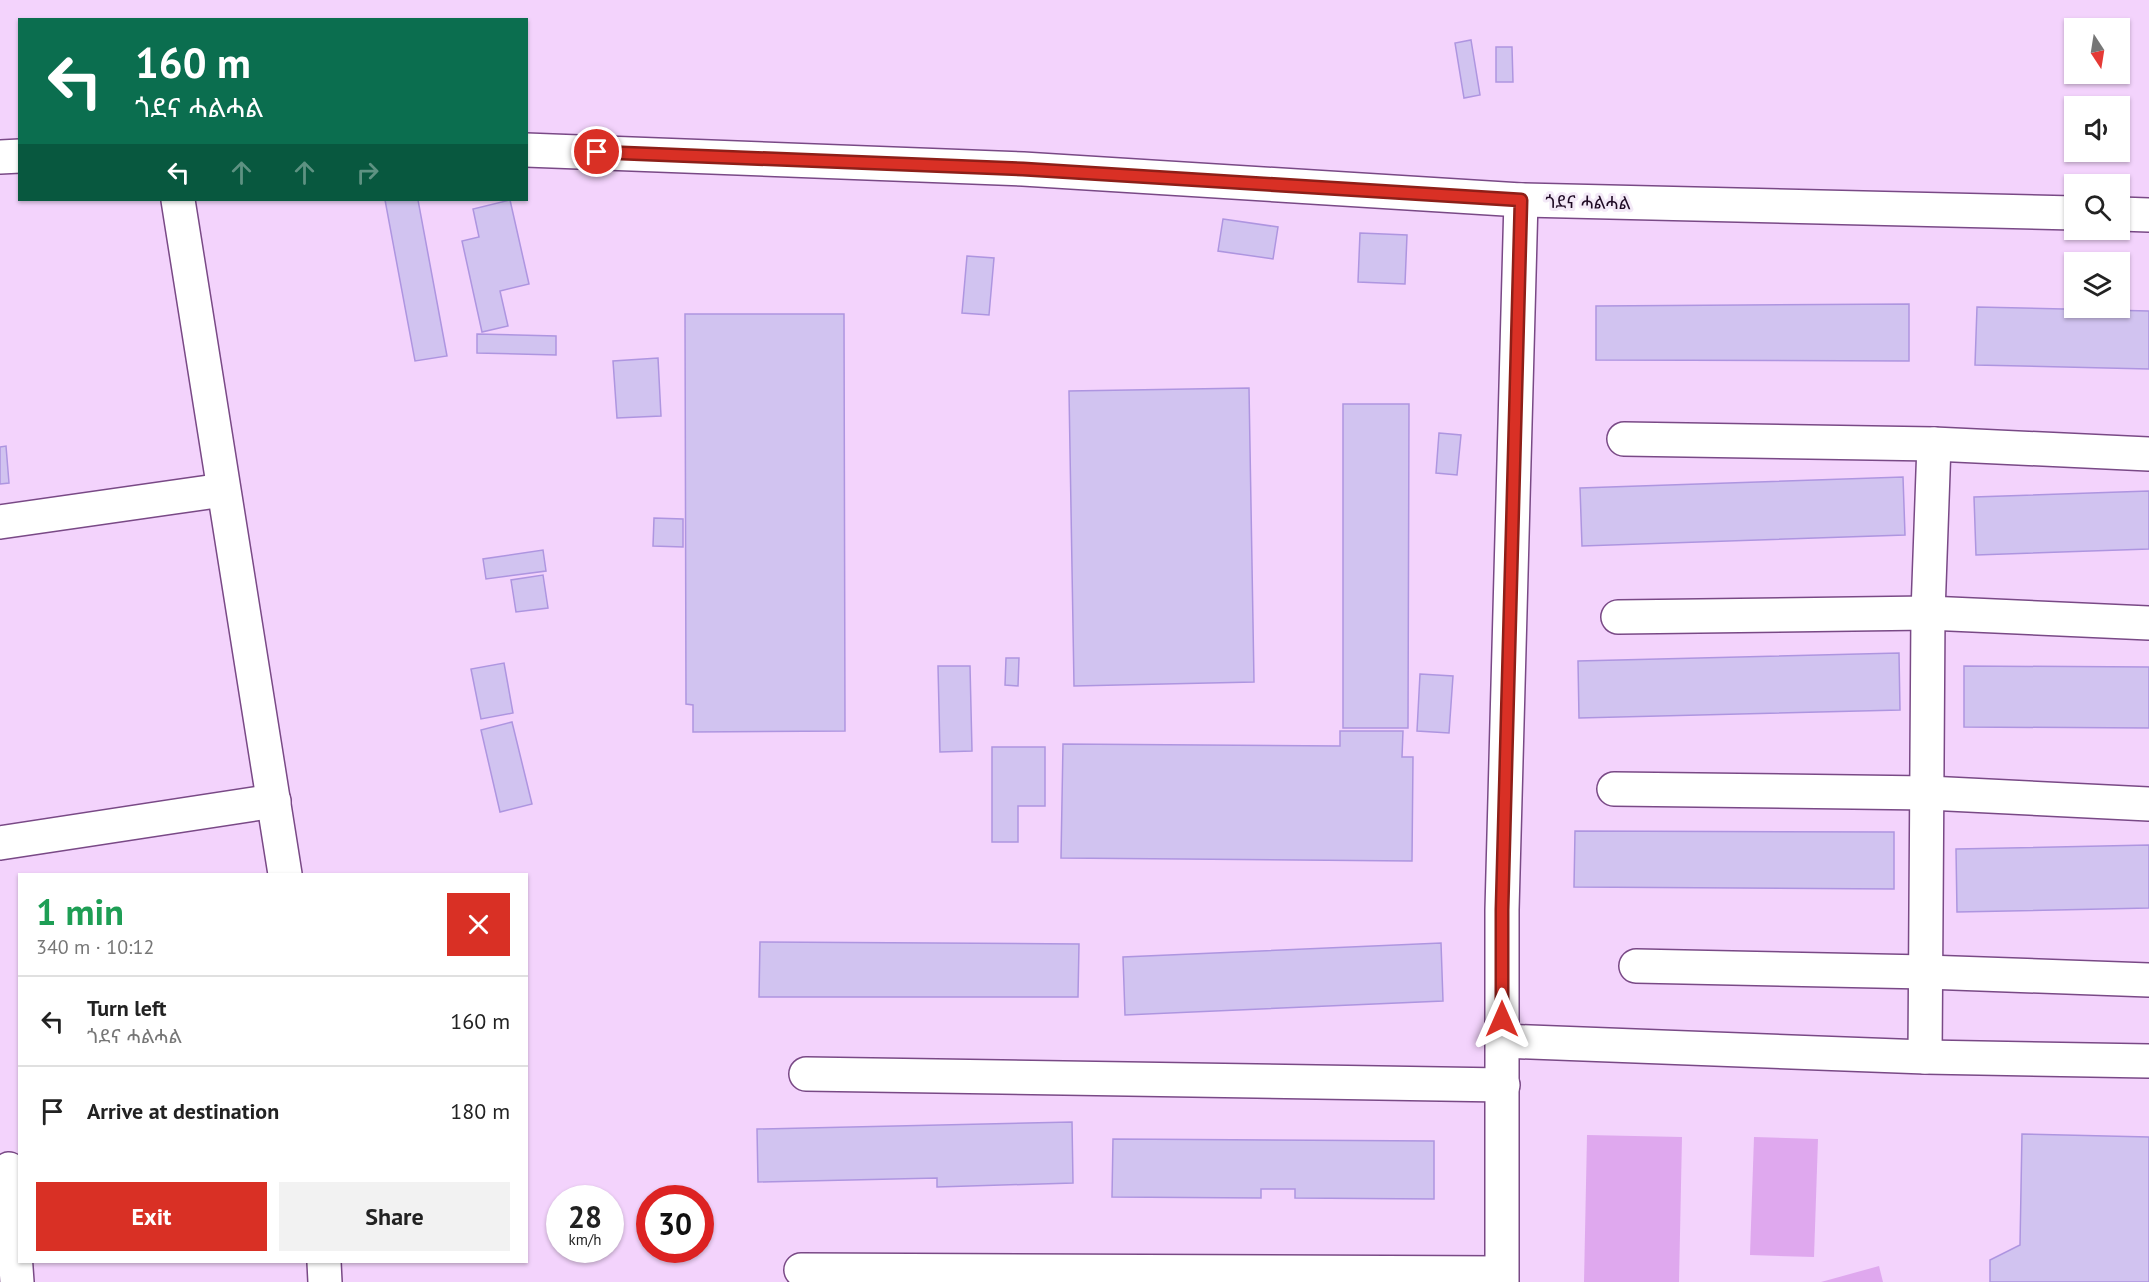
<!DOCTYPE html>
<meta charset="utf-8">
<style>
body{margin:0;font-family:"PT Sans","Noto Sans Ethiopic",sans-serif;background:#f2f2f2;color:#222;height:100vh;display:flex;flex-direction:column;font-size:22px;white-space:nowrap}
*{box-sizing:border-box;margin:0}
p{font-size:20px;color:#767676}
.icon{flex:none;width:33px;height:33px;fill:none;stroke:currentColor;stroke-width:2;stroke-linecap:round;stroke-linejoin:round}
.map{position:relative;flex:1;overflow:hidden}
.drawer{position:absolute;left:18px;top:873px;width:510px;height:390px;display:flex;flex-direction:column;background:#fff;border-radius:0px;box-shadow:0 2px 4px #0004}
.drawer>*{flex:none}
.hud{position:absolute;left:18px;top:18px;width:510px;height:183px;border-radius:0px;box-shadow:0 2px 4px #0004;background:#0b6e4f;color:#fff;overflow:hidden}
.needle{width:39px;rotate:168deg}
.controls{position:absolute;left:2064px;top:18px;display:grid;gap:12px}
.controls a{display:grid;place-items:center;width:66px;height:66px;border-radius:0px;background:#fff;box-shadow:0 2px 4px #0004;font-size:30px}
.speed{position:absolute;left:546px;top:1185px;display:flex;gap:12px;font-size:30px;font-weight:700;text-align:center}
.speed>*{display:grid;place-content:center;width:78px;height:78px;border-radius:50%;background:#fff;box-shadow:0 2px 4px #0004;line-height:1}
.speed small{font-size:15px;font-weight:400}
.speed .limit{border:9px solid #d22;background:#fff;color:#111}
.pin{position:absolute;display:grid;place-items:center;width:51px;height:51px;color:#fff;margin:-26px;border:3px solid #fff;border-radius:50%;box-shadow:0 2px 6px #0007}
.me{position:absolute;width:66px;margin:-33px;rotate:0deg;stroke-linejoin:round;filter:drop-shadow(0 0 4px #0008)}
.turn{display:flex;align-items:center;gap:21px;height:126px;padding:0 18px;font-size:27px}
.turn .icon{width:78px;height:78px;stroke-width:2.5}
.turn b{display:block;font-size:42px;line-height:51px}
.lanes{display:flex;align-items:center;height:57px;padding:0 18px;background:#0003;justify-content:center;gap:30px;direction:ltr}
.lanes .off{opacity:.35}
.round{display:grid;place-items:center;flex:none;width:63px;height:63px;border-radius:0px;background:#f2f2f2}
.summary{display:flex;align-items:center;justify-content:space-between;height:102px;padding:0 18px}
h1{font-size:36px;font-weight:600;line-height:45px;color:#1e9e55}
.primary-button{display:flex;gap:12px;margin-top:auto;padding:12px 18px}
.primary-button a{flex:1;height:69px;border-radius:0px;background:#d93025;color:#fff;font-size:24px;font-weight:600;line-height:69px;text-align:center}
.primary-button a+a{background:#f2f2f2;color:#222}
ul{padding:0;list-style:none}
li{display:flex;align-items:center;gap:18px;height:90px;padding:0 18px;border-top:2px solid #e0e0e0}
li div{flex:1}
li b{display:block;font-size:22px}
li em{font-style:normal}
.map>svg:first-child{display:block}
.pitch{fill:#dfa8ee}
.building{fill:#d1c3f0;stroke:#ae95e0;stroke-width:1.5}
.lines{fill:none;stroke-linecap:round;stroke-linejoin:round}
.minor-casing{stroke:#794986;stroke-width:36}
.tertiary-casing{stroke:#794986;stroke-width:36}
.minor{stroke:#fff;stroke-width:33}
.tertiary{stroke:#fff;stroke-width:33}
.route-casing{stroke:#8d1f18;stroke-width:15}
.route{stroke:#d93025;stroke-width:10}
.labels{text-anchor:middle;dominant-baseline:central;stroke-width:6;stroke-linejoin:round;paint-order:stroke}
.street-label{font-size:18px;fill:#1e0a23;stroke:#f3e9f7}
</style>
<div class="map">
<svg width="2149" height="1282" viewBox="0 0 2149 1282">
<rect width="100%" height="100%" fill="#f3d3fc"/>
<!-- pitch -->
<g class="pitch">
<polygon points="1587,1135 1682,1137 1679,1282 1584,1282"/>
<polygon points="1754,1137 1818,1139 1814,1257 1750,1255"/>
<polygon points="1879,1266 1883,1282 1821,1282"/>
</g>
<!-- building -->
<g class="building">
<polygon points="1471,40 1480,95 1464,98 1455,43"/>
<polygon points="1496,47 1512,47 1513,82 1496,82"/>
<polygon points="385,200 418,200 447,356 415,361"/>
<polygon points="510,200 529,284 500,291 508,326 482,332 462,241 479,237 473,209"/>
<polygon points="1223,219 1278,227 1273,259 1218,251"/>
<polygon points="1360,233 1407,235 1405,284 1358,282"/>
<polygon points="967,256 994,258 989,315 962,313"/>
<polygon points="1909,304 1909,361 1596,360 1596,306"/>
<polygon points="1977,307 2149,311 2149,369 1975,365"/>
<polygon points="685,314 844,314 845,731 693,732 693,705 686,704"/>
<polygon points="477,334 556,336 556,355 477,353"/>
<polygon points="658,358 661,416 617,418 613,361"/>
<polygon points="1249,388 1254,682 1074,686 1069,391"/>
<polygon points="1343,404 1409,404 1408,728 1343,728"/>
<polygon points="1439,433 1461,435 1457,475 1436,473"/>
<polygon points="6,446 9,483 0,484 0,447"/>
<polygon points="1903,477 1905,535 1582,546 1580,488"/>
<polygon points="2149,491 2149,549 1976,555 1974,497"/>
<polygon points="654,518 683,519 683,547 653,546"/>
<polygon points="543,550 546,571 486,579 483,559"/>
<polygon points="543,575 548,608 516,612 511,580"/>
<polygon points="1899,653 1900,710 1579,718 1578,661"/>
<polygon points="1006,658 1019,658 1018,686 1005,685"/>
<polygon points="504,663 513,713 481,719 471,669"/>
<polygon points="938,666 970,666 972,751 940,752"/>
<polygon points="1964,666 2149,667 2149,728 1964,727"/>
<polygon points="1420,674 1453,676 1449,733 1417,731"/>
<polygon points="512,722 532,804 500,812 481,730"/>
<polygon points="1340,731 1403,731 1402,757 1413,757 1412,861 1061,858 1063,744 1340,746"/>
<polygon points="992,747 1045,747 1045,806 1018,806 1018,842 992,842"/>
<polygon points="1575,831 1894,832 1894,889 1574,887"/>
<polygon points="2149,845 2149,908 1957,912 1956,849"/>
<polygon points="760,942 1079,944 1078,997 759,997"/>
<polygon points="1441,943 1443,1001 1125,1015 1123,957"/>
<polygon points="1072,1122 1073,1183 937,1187 937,1178 758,1182 757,1129"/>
<polygon points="2022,1134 2149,1137 2149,1282 1990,1282 1990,1260 2020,1245"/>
<polygon points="1113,1139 1434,1141 1434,1199 1295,1198 1295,1189 1261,1189 1261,1198 1112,1197"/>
</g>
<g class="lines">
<defs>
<g id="minor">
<polyline points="178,200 285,874"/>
<polyline points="1624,439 1934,444 2149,454"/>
<polyline points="0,522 223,490"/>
<polyline points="1618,617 1928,613 2149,623"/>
<polyline points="1614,789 1928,793 2149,804"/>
<polyline points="0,843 274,801"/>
<polyline points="1636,966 1926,972 2149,980"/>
<polyline points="1502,1041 1925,1057 2149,1061"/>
<polyline points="1925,1057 1928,613 1934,444"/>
<polyline points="806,1074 1503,1085"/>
<polyline points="9,1169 17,1282"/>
<polyline points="324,1262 325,1282"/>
<polyline points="801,1270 1501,1273"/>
<polyline points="1502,1282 1502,910 1521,200"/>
</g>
<g id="tertiary">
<polyline points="526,150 1023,169 1521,200 2074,213"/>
<polyline points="0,157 20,156"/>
<polyline points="2120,214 2149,215"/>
</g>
</defs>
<!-- minor casing -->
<use href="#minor" class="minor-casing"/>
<!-- tertiary casing -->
<use href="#tertiary" class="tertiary-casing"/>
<!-- minor -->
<use href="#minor" class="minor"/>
<!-- tertiary -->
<use href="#tertiary" class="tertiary"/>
</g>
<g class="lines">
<defs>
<polyline id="route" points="597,152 1023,169 1521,200 1502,910 1502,1019"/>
</defs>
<!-- route casing -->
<use href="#route" class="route-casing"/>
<!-- route -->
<use href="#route" class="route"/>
</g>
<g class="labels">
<!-- street labels -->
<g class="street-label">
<text transform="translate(1588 202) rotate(1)">ጎደና ሓልሓል</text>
</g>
</g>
</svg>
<div class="controls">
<a><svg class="needle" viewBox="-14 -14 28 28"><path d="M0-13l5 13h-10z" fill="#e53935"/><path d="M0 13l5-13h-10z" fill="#767676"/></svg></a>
<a><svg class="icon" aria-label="sound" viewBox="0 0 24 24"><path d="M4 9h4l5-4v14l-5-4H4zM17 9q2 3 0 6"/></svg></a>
<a><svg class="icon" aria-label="search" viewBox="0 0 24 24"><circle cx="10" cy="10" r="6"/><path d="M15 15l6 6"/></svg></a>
<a><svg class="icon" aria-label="layers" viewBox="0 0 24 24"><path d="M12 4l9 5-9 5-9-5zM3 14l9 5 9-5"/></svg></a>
</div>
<div class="speed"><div>28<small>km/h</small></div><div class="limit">30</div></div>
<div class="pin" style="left:597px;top:152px;background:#d93025"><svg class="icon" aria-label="arrive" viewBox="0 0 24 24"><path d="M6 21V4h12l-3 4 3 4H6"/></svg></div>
<svg class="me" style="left:1502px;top:1019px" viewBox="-20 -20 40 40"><path d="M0-17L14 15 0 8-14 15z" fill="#d93025" stroke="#fff" stroke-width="4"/></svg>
<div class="hud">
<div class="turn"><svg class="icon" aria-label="left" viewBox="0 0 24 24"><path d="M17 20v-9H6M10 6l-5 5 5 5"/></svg><div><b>160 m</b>ጎደና ሓልሓል</div></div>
<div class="lanes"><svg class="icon" aria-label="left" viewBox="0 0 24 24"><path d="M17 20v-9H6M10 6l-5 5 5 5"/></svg><svg class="icon off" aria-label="ahead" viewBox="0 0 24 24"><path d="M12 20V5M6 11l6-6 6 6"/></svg><svg class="icon off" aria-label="ahead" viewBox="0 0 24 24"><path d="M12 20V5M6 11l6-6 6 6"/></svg><svg class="icon off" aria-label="right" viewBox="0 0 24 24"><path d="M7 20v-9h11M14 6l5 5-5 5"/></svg></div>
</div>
<section class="drawer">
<div class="summary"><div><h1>1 min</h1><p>340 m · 10:12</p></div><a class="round" style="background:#d93025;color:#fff"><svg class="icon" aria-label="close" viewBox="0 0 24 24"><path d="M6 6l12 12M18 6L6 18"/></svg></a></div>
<ul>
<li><svg class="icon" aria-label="left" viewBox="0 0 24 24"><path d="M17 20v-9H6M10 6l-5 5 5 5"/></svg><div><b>Turn left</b><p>ጎደና ሓልሓል</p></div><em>160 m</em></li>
<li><svg class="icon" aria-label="arrive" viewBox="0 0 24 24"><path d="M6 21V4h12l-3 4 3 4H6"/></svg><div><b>Arrive at destination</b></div><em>180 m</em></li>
</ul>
<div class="primary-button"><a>Exit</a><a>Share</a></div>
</section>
</div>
